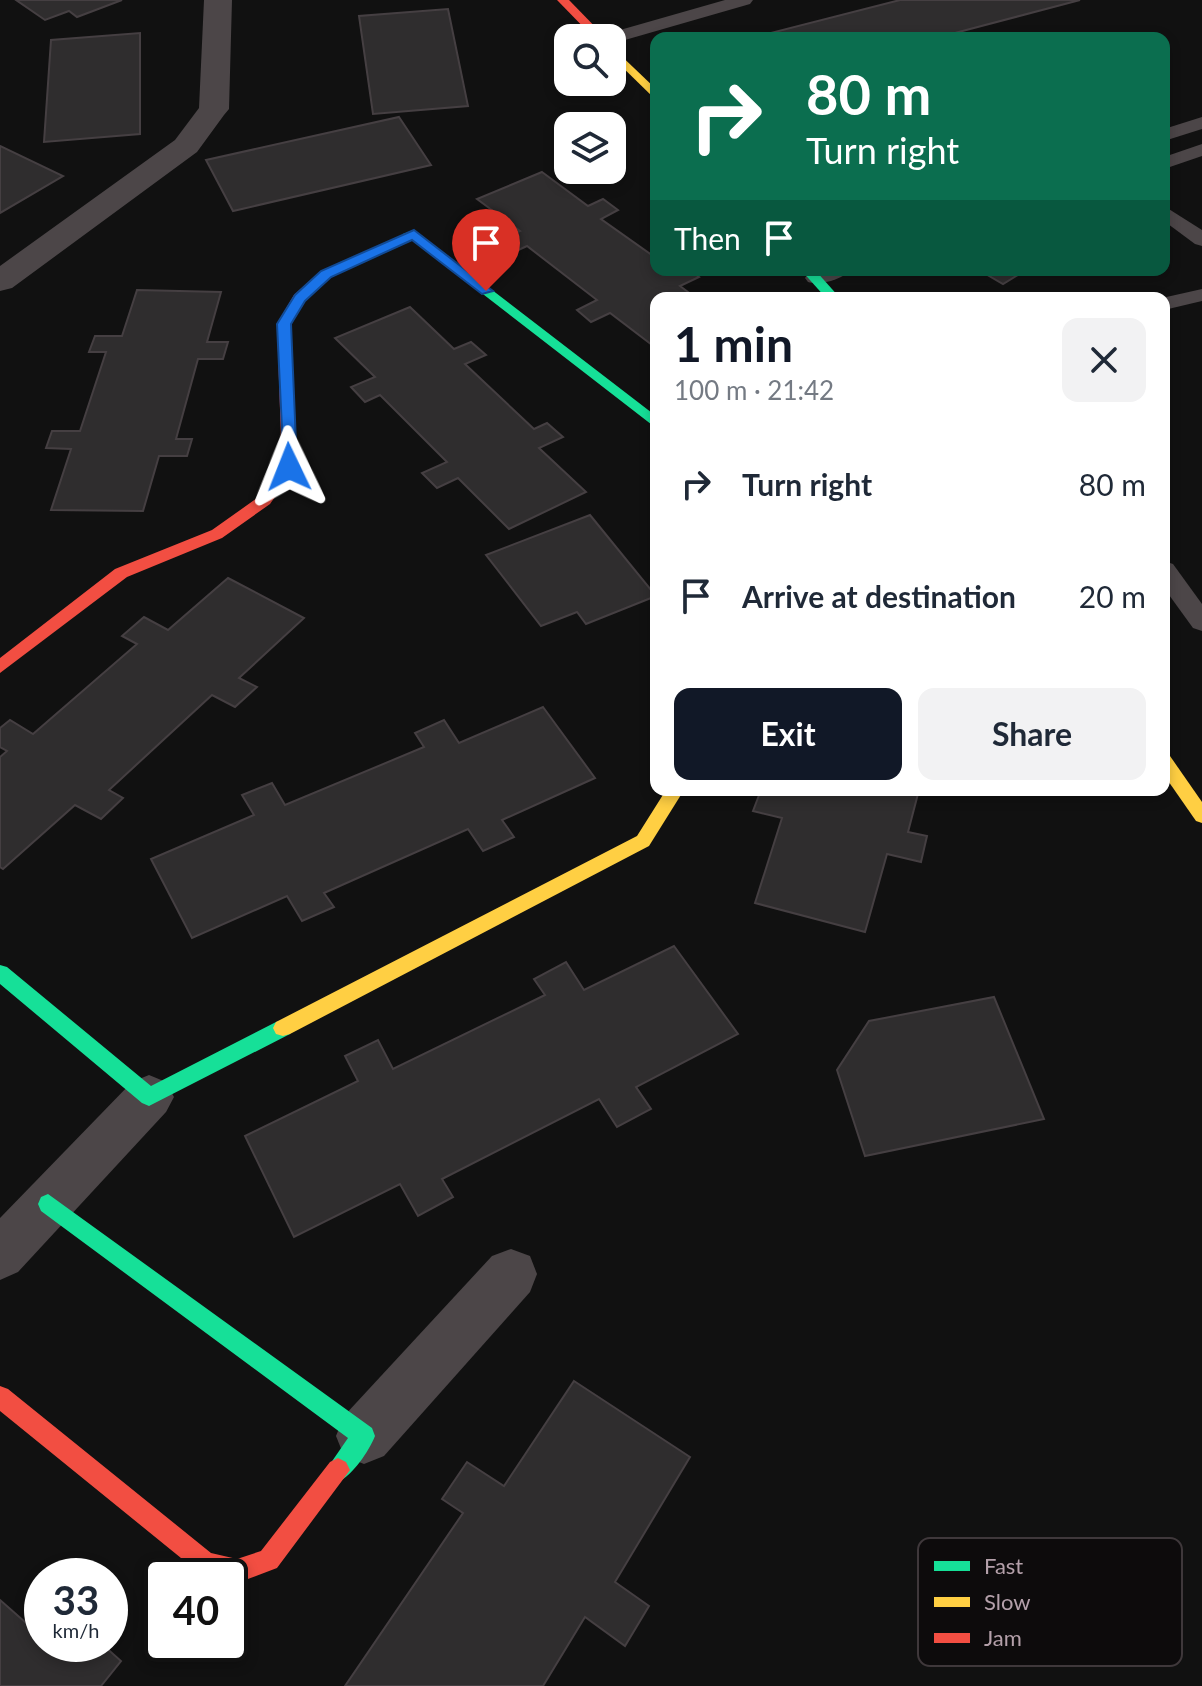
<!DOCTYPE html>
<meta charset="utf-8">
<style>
body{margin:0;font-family:Lato,sans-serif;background:#f2f2f3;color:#1f2937;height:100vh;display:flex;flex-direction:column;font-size:30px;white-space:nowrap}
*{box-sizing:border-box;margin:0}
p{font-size:26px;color:#747a83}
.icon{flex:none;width:44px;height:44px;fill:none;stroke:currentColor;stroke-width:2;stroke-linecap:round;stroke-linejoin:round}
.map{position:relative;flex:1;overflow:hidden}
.side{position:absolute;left:650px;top:292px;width:520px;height:504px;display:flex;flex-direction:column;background:#fff;border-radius:16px;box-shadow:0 4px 12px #0003}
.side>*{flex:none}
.top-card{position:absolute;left:650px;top:32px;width:520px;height:244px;border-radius:16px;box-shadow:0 4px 12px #0003;background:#0b6e4f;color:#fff;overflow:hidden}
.tools{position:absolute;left:554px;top:24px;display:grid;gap:16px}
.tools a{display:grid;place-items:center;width:72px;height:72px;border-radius:16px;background:#fff;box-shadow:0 4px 12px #0003;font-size:40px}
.speed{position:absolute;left:24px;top:1558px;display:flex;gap:16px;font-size:40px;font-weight:700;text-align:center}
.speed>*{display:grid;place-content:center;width:104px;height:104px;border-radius:50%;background:#fff;box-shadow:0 4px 12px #0003;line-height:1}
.speed small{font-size:20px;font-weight:400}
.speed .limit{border:4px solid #111;border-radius:12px;background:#fff;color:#111}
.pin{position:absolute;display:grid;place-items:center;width:68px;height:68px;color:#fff;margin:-82px -34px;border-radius:50% 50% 50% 0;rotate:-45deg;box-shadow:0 0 8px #0007}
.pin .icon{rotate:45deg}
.me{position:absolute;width:88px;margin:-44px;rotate:358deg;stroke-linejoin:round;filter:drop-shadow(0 0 6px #0008)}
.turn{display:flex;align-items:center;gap:28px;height:168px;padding:0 24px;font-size:36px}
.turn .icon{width:104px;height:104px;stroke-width:2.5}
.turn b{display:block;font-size:56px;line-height:68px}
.then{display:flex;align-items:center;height:76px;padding:0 24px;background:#0003;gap:16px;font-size:30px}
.round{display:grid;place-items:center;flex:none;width:84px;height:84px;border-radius:16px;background:#f2f2f3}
.headline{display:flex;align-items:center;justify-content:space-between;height:136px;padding:0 24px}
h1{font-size:48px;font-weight:700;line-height:60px;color:#111827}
.cta{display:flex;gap:16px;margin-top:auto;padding:16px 24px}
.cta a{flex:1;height:92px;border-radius:16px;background:#111827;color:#fff;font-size:32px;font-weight:700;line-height:92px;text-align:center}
.cta a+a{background:#f2f2f3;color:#1f2937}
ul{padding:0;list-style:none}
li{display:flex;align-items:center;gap:24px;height:112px;padding:0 24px}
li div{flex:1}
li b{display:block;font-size:30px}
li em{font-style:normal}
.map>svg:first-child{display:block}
.building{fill:#2f2d2e;stroke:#453f42;stroke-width:2}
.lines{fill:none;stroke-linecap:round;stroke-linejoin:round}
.lane{fill:#4c4648;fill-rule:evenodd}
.street{fill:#4c4648;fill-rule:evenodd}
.fast{fill:#16e098;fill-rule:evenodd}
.slow{fill:#ffcf43;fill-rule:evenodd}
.jam{fill:#f24e42;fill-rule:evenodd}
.route{fill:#1a73e8;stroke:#114b97;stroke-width:2}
.key{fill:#0d0b0c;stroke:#3f383b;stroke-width:2}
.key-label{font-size:22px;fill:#b4a0aa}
</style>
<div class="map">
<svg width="1202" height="1686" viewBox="0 0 1202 1686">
<rect width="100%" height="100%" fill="#111"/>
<!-- building -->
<g class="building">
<polygon points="16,0 122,0 77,17 69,11 45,20"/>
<polygon points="900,0 1080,0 936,38 751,38"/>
<polygon points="448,9 468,106 373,114 359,16"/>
<polygon points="140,33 140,134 44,142 51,40"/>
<polygon points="399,117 431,165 233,211 206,160"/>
<polygon points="0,146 63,176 0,213"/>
<polygon points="542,172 588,206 603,199 618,210 601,219 656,258 656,270 690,270 699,277 680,286 696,298 656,298 656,348 610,313 591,322 577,310 597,300 527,246 514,252 499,240 520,231 477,199"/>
<polygon points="979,270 1026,270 1003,284"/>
<polygon points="137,290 221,292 207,342 228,342 223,359 198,359 176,439 192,439 187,456 159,456 143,511 51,510 71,449 46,448 52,431 80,431 106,352 89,352 95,336 122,336"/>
<polygon points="410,307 454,349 471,342 486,355 465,364 534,429 547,423 563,437 539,448 586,492 509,529 458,478 437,488 422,473 447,462 380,395 365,402 351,387 375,377 335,338"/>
<polygon points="590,515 656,596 586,624 577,612 541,626 486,555"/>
<polygon points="228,578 304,618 239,678 257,687 235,707 212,695 109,790 123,798 101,819 75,805 3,869 0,867 0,757 7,751 0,747 0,728 10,720 33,734 137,644 122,636 144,617 168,630"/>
<polygon points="543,707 595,778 502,820 514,837 483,851 468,829 324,893 334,907 302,921 287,896 192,938 151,859 254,815 242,795 272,783 285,805 424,747 415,733 444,720 459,743"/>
<polygon points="761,790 794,795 796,790 919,790 908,832 927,836 921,862 887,854 865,932 755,903 782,818 753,811"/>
<polygon points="674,946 738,1034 636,1087 651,1109 617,1127 599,1099 442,1179 453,1197 418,1216 400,1184 294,1237 245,1136 358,1081 345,1056 378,1040 393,1069 545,995 534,979 566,962 584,990"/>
<polygon points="994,997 1044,1119 865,1156 837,1070 869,1021"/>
<polygon points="574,1381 690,1457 615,1582 649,1606 625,1646 585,1617 543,1686 345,1686 463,1513 442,1499 467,1462 504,1486"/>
<polygon points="0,1600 42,1637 42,1644 50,1644 66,1658 78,1644 102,1644 121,1661 101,1686 0,1686"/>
</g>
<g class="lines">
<!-- lane -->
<g class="lane">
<polygon points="725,0 753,0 750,4 618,42 612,43 612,38 603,38 606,34"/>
<polygon points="1202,117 1202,129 1164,141 1164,129"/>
<polygon points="1202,144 1202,156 1164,169 1164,157"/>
<polygon points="1164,206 1202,230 1202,246 1195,244 1164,221"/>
<path d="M819,270H851C843,279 820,286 808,282L805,278L808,274Z"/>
<polygon points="1202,289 1202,301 1164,310 1162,298"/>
<polygon points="1164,561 1173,564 1202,604 1202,631 1193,628 1164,588"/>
</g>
<!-- street -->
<g class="street">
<polygon points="204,0 232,0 229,109 224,115 197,152 12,288 0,291 0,266 175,140 199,108"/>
<polygon points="149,1075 166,1082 174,1097 166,1112 18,1272 0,1280 0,1218 132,1082"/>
<polygon points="511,1249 530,1256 537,1274 530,1292 384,1456 364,1464 344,1456 336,1436 344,1416 492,1256"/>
</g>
<!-- fast -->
<g class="fast">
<polygon points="414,230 656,416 656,428 413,240 403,240 403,234"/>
<polygon points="801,270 815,270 840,298 826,298"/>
<polygon points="0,965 7,967 151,1086 276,1022 283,1020 290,1022 293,1028 290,1034 149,1106 142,1103 0,984"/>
<path d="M48,1194L372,1428L375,1436C369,1451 353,1475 338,1482L330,1478L326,1470L348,1438L41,1211L38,1204L41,1197Z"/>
</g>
<!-- slow -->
<g class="slow">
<polygon points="612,47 656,89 656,100 612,57"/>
<polygon points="1164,754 1170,756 1202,802 1202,823 1196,821 1164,775"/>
<polygon points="666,790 684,790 649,846 290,1034 283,1036 276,1034 273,1028 276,1022 637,836"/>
</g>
<!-- jam -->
<g class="jam">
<polygon points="557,0 569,0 606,38 594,38"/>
<polygon points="408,233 415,237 413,240 331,277 304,300 291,324 296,467 270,504 222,538 127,577 0,673 0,658 115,569 212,530 260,496 282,467 277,324 294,295 321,271"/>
<polygon points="0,1386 8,1389 211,1553 237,1559 261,1551 330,1462 338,1458 346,1462 350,1470 277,1568 237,1583 230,1581 230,1576 209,1576 197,1571 0,1411"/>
</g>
</g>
<!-- route -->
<polygon class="route" points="414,230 493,291 482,294 412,240 331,277 305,301 291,324 297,467 295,471 284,471 277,324 295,295 321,271"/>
<!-- legend -->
<rect x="918" y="1538" width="264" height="128" rx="12" class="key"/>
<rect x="934" y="1561" width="36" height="10" fill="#16e098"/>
<rect x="934" y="1597" width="36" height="10" fill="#ffcf43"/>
<rect x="934" y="1633" width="36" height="10" fill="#f24e42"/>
<g class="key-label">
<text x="984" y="1574">Fast</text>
<text x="984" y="1610">Slow</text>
<text x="984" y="1646">Jam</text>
</g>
</svg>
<div class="tools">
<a><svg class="icon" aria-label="search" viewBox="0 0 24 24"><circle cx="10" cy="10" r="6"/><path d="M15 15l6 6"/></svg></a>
<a><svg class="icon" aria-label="layers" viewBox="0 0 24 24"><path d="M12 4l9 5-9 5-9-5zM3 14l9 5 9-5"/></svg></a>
</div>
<div class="speed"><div>33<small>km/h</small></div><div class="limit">40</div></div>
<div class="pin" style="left:486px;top:291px;background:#d93025"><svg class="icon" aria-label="arrive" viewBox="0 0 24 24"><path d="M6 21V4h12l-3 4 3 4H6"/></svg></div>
<svg class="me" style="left:289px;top:467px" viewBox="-20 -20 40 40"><path d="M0-17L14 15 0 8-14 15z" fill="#1a73e8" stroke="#fff" stroke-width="4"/></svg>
<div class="top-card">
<div class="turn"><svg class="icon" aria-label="right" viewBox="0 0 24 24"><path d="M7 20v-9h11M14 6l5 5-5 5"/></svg><div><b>80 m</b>Turn right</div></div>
<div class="then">Then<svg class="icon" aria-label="arrive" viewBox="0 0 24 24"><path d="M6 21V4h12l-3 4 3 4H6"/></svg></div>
</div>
<section class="side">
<div class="headline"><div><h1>1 min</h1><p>100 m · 21:42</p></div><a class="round"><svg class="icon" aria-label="close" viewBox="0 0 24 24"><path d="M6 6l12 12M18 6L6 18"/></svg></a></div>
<ul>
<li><svg class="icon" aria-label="right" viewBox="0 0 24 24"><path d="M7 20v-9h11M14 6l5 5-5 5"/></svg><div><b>Turn right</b></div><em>80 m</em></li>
<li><svg class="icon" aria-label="arrive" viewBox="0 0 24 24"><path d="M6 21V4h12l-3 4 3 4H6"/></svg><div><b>Arrive at destination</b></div><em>20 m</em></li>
</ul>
<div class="cta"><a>Exit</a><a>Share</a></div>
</section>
</div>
